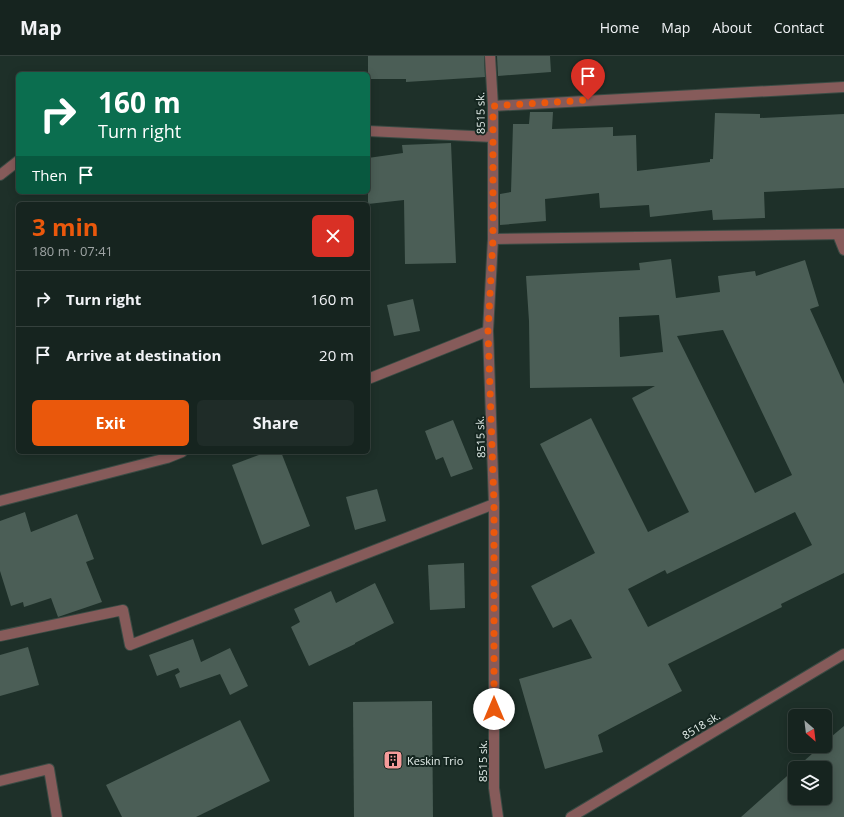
<!DOCTYPE html>
<meta charset="utf-8">
<style>
body{margin:0;font-family:"Open Sans",sans-serif;background:#1f2c28;color:#f1f3f6;height:100vh;display:flex;flex-direction:column;font-size:15px;white-space:nowrap}
*{box-sizing:border-box;margin:0}
p{font-size:13px;color:#9ea4a4}
.icon{flex:none;width:22px;height:22px;fill:none;stroke:currentColor;stroke-width:2;stroke-linecap:round;stroke-linejoin:round}
.map{position:relative;flex:1;overflow:hidden}
.panel{position:absolute;left:16px;top:146px;width:354px;height:252px;display:flex;flex-direction:column;background:#16241f;border-radius:6px;box-shadow:0 2px 10px #0003,0 0 0 1px #35413d}
.panel>*{flex:none}
.banner{position:absolute;left:16px;top:16px;width:354px;height:122px;border-radius:6px;box-shadow:0 2px 10px #0003,0 0 0 1px #35413d;background:#0b6e4f;color:#fff;overflow:hidden}
.needle{width:26px;rotate:152deg}
.buttons{position:absolute;left:788px;top:653px;display:grid;gap:8px}
.buttons a{display:grid;place-items:center;width:44px;height:44px;border-radius:6px;background:#16241f;box-shadow:0 2px 10px #0003,0 0 0 1px #35413d;font-size:20px}
.pin{position:absolute;display:grid;place-items:center;width:34px;height:34px;color:#fff;margin:-41px -17px;border-radius:50% 50% 50% 0;rotate:-45deg;box-shadow:0 0 4px #0007}
.pin .icon{rotate:45deg}
.me{position:absolute;width:44px;margin:-22px;rotate:0deg;stroke-linejoin:round;filter:drop-shadow(0 0 3px #0008)}
.turn{display:flex;align-items:center;gap:14px;height:84px;padding:0 16px;font-size:18px}
.turn .icon{width:52px;height:52px;stroke-width:2.5}
.turn b{display:block;font-size:28px;line-height:34px}
.then{display:flex;align-items:center;height:38px;padding:0 16px;background:#0003;gap:8px;font-size:15px}
.round{display:grid;place-items:center;flex:none;width:42px;height:42px;border-radius:6px;background:#1f2c28}
.head{display:flex;align-items:center;justify-content:space-between;height:68px;padding:0 16px}
h1{font-size:24px;font-weight:700;line-height:30px;color:#ea580c}
.cta{display:flex;gap:8px;margin-top:auto;padding:8px 16px}
.cta a{flex:1;height:46px;border-radius:6px;background:#ea580c;color:#fff;font-size:16px;font-weight:700;line-height:46px;text-align:center}
.cta a+a{background:#1f2c28;color:#f1f3f6}
ul{padding:0;list-style:none}
li{display:flex;align-items:center;gap:12px;height:56px;padding:0 16px;border-top:1px solid #35413d}
li div{flex:1}
li b{display:block;font-size:15px}
li em{font-style:normal}
header{display:flex;align-items:center;gap:24px;box-sizing:border-box;height:56px;padding:0 20px;background:#16241f;border-bottom:1px solid #35413d}
header strong{font-size:19px}
nav{display:flex;gap:22px;margin-inline-start:auto;font-size:14px}
.map>svg:first-child{display:block}
.building{fill:#4b5e56;fill-rule:evenodd}
.lines{fill:none;stroke-linecap:round;stroke-linejoin:round}
.street-casing{stroke:#3a4b44;stroke-width:12}
.street{stroke:#865b5a;stroke-width:10}
.route{stroke:#ea580c;stroke-width:7;stroke-dasharray:0 12.6}
.labels{text-anchor:middle;dominant-baseline:central;stroke-width:4;stroke-linejoin:round;paint-order:stroke}
.street-label{font-size:11px;fill:#e6f0ec;stroke:#152620}
.poi-label{font-size:11px;fill:#e6f0ec;stroke:#152620;text-anchor:start}
</style>
<header>
<strong>Map</strong>
<nav><a>Home</a><a>Map</a><a>About</a><a>Contact</a></nav>
</header>
<div class="map">
<svg width="844" height="761" viewBox="0 0 844 761">
<rect width="100%" height="100%" fill="#1e3029"/>
<!-- building -->
<g class="building">
<polygon points="368,0 484,0 485,21 406,26 406,23 368,23"/>
<polygon points="497,0 550,0 551,16 498,20"/>
<polygon points="530,56 553,56 552,73 613,71 613,80 636,79 637,115 710,106 710,103 713,103 715,57 760,58 760,62 844,58 844,132 764,136 765,162 713,164 712,154 650,161 649,149 600,152 599,137 545,143 546,165 500,169 500,138 511,136 513,68 529,68"/>
<polygon points="451,87 456,207 405,208 404,144 368,148 368,102 403,97 402,89"/>
<path d="M671,203L676,242L720,236L718,220L755,215L756,220L805,204L819,250L810,253L844,328V517L781,548L782,551L668,608L682,635L598,679L603,696L545,713L519,623L592,602L571,563L553,572L531,530L595,497L540,388L591,362L648,476L689,456L632,342L655,330L530,332L529,265L526,220L640,214L639,207ZM659,259L663,296L620,301L619,261ZM723,274L792,419L755,437L677,280ZM795,456L812,489L648,571L628,533L665,514L667,518Z"/>
<polygon points="413,243 420,275 394,280 387,249"/>
<polygon points="453,364 473,413 451,421 443,401 436,404 425,375"/>
<polygon points="267,396 281,396 310,470 262,489 232,409"/>
<polygon points="377,433 386,465 355,474 346,441"/>
<polygon points="25,456 31,476 77,458 94,503 86,506 102,546 58,561 51,542 24,551 23,546 11,550 0,515 0,465"/>
<polygon points="464,507 465,552 430,554 428,509"/>
<polygon points="375,527 394,567 355,587 355,588 309,610 291,571 300,566 294,553 331,535 336,547"/>
<polygon points="193,583 201,606 230,592 248,630 230,639 220,618 180,632 175,619 180,616 178,612 157,620 149,599"/>
<polygon points="28,591 39,629 0,640 0,599"/>
<polygon points="432,645 433,761 354,761 353,646"/>
<polygon points="240,664 270,725 196,761 122,761 106,729"/>
<polygon points="844,670 844,761 741,761 795,713 795,742 825,742 825,712 796,712 821,690 825,690 825,686"/>
</g>
<g class="lines">
<defs>
<g id="street">
<polyline points="490,0 493,50 493,183 488,275 494,448 494,732 498,761"/>
<polyline points="493,50 844,31"/>
<polyline points="368,75 493,81"/>
<polyline points="0,119 18,105"/>
<polyline points="838,179 844,194"/>
<polyline points="493,183 844,178"/>
<polyline points="368,323 488,275"/>
<polyline points="0,445 167,402 182,396"/>
<polyline points="0,580 123,554 130,589 494,448"/>
<polyline points="0,725 49,713 57,761"/>
<polyline points="571,761 844,598"/>
</g>
</defs>
<!-- street casing -->
<use href="#street" class="street-casing"/>
<!-- street -->
<use href="#street" class="street"/>
</g>
<g class="lines">
<!-- route -->
<polyline class="route" points="494,653 494,448 488,275 493,183 493,50 588,44"/>
</g>
<!-- icons -->
<defs>
<symbol id="building-square" viewBox="-11 -11 22 22"><rect x="-9" y="-9" width="18" height="18" rx="4" fill="#f59b9a" stroke="#152620"/><path d="M-4-6H4V6H1V3H-1V6H-4ZM-2.5-4.3h1.7v1.8h-1.7ZM.8-4.3h1.7v1.8H.8ZM-2.5-1h1.7V.8h-1.7ZM.8-1h1.7V.8H.8Z" fill="#111"/></symbol>
</defs>
<g fill-rule="evenodd">
<use href="#building-square" x="382" y="693" width="22" height="22"/>
</g>
<g class="labels">
<!-- street labels -->
<g class="street-label">
<text transform="translate(480 57) rotate(-91)">8515 sk.</text>
<text transform="translate(480 381) rotate(-92)">8515 sk.</text>
<text transform="translate(701 669) rotate(-31)">8518 sk.</text>
<text transform="translate(482 705) rotate(-90)">8515 sk.</text>
</g>
<!-- poi labels -->
<g class="poi-label">
<text x="407" y="704">Keskin Trio</text>
</g>
</g>
</svg>
<div class="buttons">
<a><svg class="needle" viewBox="-14 -14 28 28"><path d="M0-13l5 13h-10z" fill="#e53935"/><path d="M0 13l5-13h-10z" fill="#9ea4a4"/></svg></a>
<a><svg class="icon" aria-label="layers" viewBox="0 0 24 24"><path d="M12 4l9 5-9 5-9-5zM3 14l9 5 9-5"/></svg></a>
</div>
<div class="pin" style="left:588px;top:44px;background:#d93025"><svg class="icon" aria-label="arrive" viewBox="0 0 24 24"><path d="M6 21V4h12l-3 4 3 4H6"/></svg></div>
<svg class="me" style="left:494px;top:653px" viewBox="-20 -20 40 40"><circle r="19" fill="#fff"/><path d="M0-13L10 11 0 6-10 11z" fill="#ea580c"/></svg>
<div class="banner">
<div class="turn"><svg class="icon" aria-label="right" viewBox="0 0 24 24"><path d="M7 20v-9h11M14 6l5 5-5 5"/></svg><div><b>160 m</b>Turn right</div></div>
<div class="then">Then<svg class="icon" aria-label="arrive" viewBox="0 0 24 24"><path d="M6 21V4h12l-3 4 3 4H6"/></svg></div>
</div>
<section class="panel">
<div class="head"><div><h1>3 min</h1><p>180 m · 07:41</p></div><a class="round" style="background:#d93025;color:#fff"><svg class="icon" aria-label="close" viewBox="0 0 24 24"><path d="M6 6l12 12M18 6L6 18"/></svg></a></div>
<ul>
<li><svg class="icon" aria-label="right" viewBox="0 0 24 24"><path d="M7 20v-9h11M14 6l5 5-5 5"/></svg><div><b>Turn right</b></div><em>160 m</em></li>
<li><svg class="icon" aria-label="arrive" viewBox="0 0 24 24"><path d="M6 21V4h12l-3 4 3 4H6"/></svg><div><b>Arrive at destination</b></div><em>20 m</em></li>
</ul>
<div class="cta"><a>Exit</a><a>Share</a></div>
</section>
</div>
